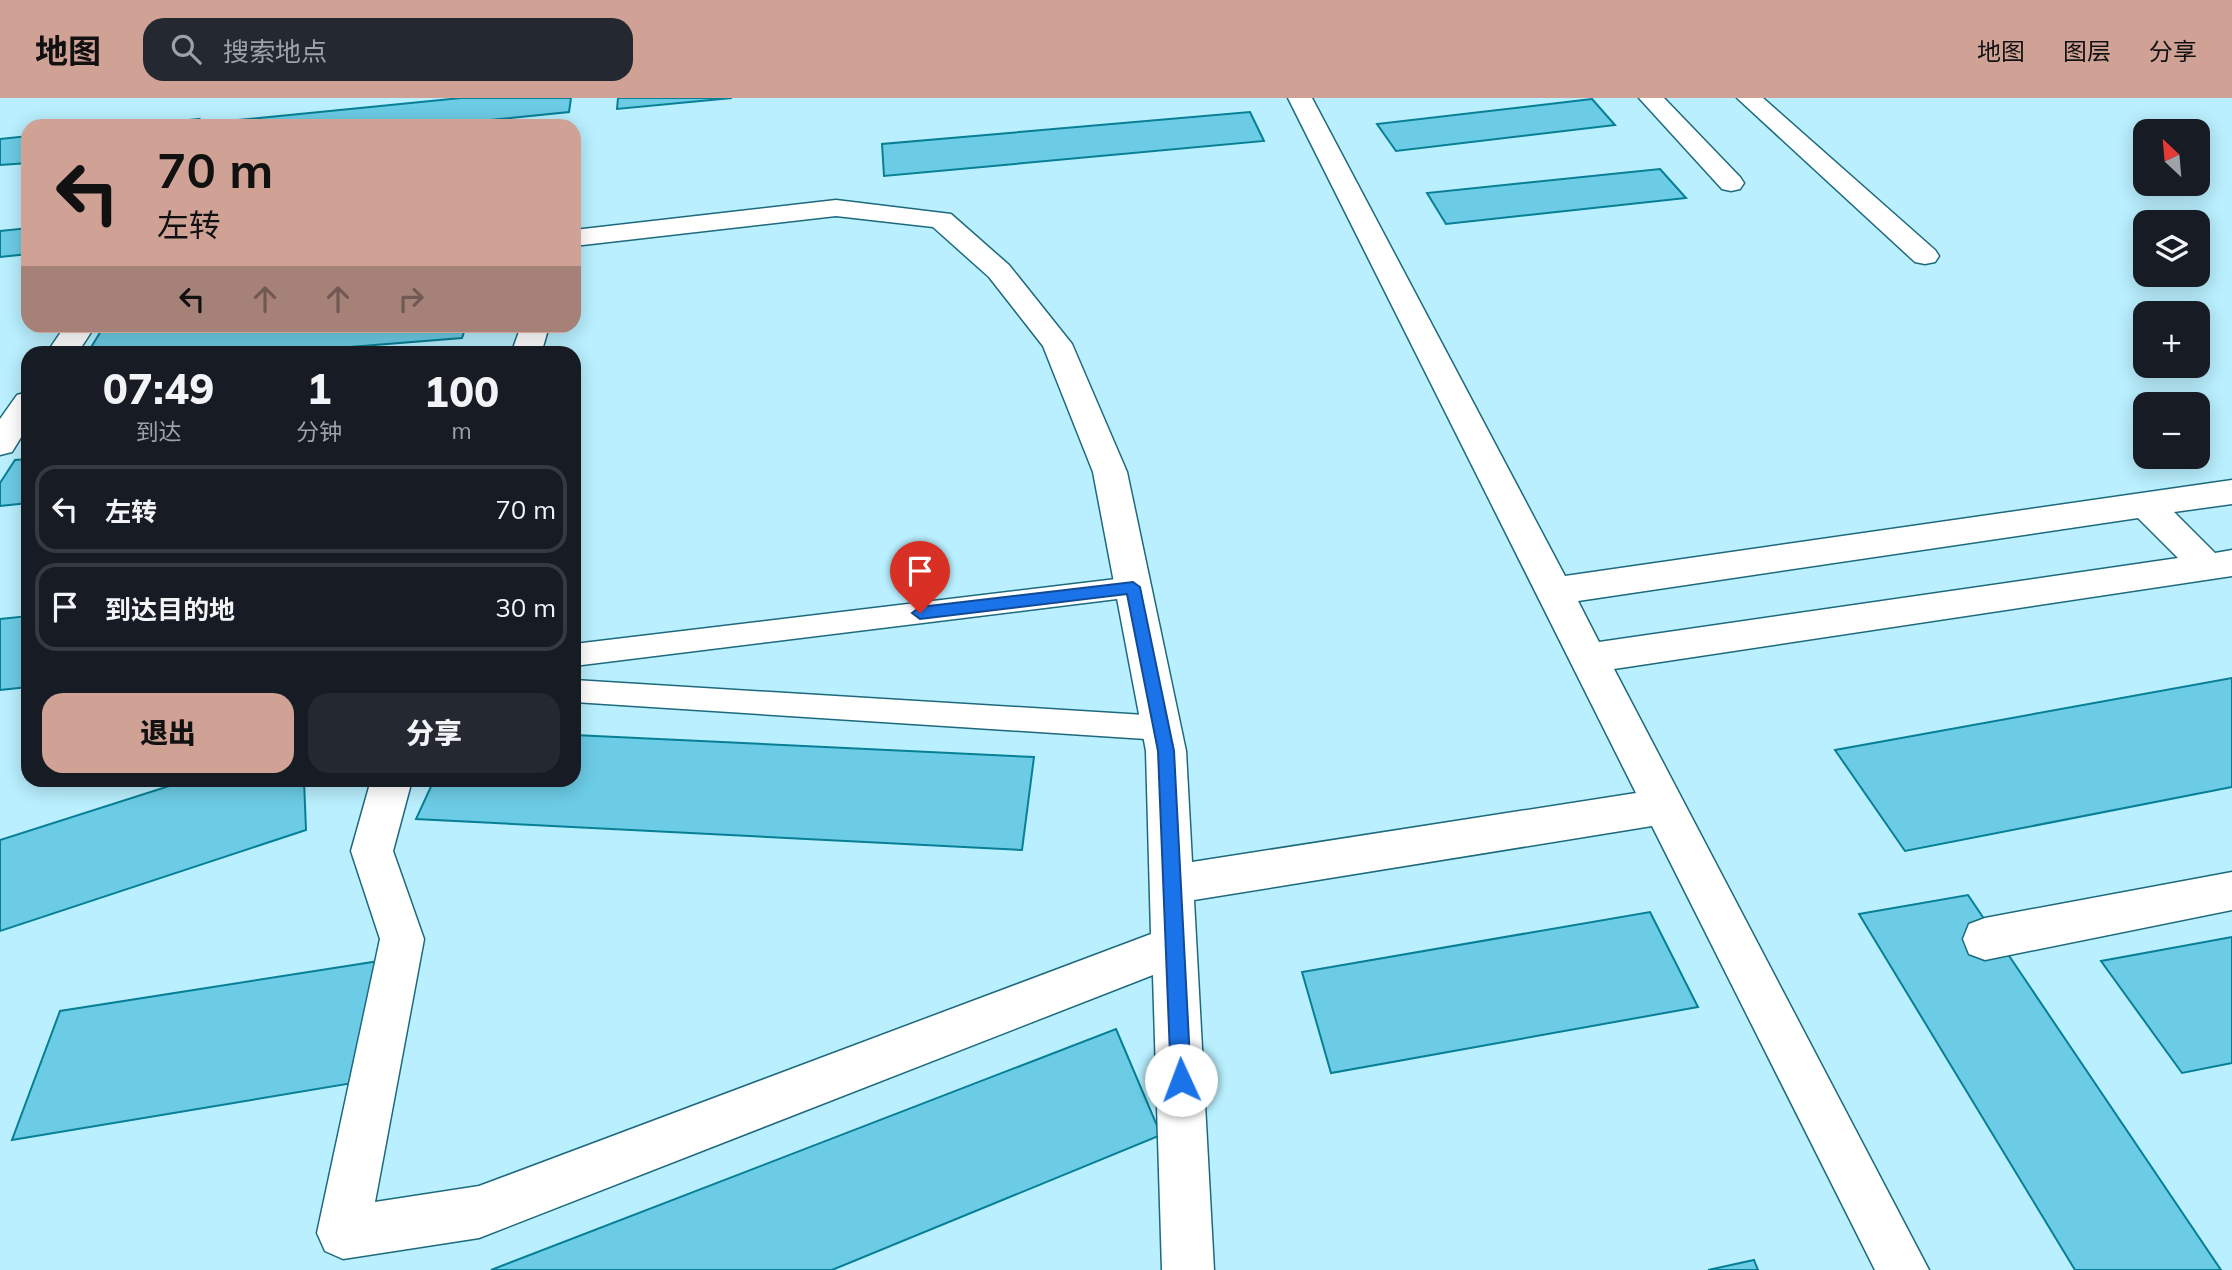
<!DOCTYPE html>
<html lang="zh">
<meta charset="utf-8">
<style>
body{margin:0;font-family:Mulish,"Noto Sans SC",sans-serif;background:#242831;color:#f1f3f6;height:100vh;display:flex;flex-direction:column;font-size:26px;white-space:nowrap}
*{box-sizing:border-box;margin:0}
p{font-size:23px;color:#9ea1a6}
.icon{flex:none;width:38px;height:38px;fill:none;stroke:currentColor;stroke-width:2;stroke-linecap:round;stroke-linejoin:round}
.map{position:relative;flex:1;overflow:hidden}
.panel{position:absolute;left:21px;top:248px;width:560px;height:441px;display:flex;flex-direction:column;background:#171b24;border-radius:21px;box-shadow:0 4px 18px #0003}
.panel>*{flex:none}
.hud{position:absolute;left:21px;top:21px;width:560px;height:214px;border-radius:21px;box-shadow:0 4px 18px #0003;background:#d0a296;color:#111;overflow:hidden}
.needle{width:46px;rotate:334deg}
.fabs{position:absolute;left:2133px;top:21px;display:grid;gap:14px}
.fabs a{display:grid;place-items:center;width:77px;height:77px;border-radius:14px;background:#171b24;box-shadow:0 4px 18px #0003;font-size:35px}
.pin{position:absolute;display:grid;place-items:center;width:60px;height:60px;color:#fff;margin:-72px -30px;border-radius:50% 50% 50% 0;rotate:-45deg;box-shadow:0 0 7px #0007}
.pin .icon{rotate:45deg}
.me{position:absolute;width:77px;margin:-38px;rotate:358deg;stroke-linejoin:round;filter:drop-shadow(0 0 5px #0008)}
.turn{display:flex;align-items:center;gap:24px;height:147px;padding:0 21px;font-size:32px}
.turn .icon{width:91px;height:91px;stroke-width:2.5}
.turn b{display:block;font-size:49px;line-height:60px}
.lanes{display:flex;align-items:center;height:66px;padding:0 21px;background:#0003;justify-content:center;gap:35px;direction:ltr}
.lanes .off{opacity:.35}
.eta{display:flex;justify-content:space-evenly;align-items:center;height:119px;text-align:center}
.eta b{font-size:42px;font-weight:800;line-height:49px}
.button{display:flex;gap:14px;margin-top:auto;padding:14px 21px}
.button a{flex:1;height:80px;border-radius:21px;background:#d0a296;color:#111;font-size:28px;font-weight:800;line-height:80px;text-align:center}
.button a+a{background:#242831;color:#f1f3f6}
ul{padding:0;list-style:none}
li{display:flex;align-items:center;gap:21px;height:88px;margin:0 14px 10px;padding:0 7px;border:4px solid #363941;border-radius:21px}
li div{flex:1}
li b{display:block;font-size:26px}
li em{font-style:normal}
header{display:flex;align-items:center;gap:42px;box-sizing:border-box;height:98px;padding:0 35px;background:#d0a296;color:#111}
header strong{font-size:33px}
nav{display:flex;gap:38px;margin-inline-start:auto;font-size:24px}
.search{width:490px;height:63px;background:#242831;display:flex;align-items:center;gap:18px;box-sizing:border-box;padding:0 24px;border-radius:21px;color:#9ea1a6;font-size:26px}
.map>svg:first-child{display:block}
.building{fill:#6ccce5;stroke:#077f96;stroke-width:2}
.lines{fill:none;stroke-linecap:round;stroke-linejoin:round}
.service-casing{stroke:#1d6a7d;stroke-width:3}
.minor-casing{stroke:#1d6a7d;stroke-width:3}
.service{fill:#fff;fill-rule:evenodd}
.minor{fill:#fff;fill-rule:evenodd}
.route{fill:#1a73e8;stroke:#114b97;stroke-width:2}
</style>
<header>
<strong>地图</strong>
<div class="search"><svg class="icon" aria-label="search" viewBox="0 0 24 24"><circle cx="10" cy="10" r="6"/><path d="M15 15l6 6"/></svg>搜索地点</div>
<nav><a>地图</a><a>图层</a><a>分享</a></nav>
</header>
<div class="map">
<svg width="2232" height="1172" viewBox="0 0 2232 1172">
<rect width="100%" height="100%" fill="#b9effe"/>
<!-- building -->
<g class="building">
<polygon points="461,0 571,0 569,14 430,28 226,28 228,23"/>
<polygon points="618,0 732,0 617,11"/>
<polygon points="1592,1 1615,27 1396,53 1377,26"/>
<polygon points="1250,14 1264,43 884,78 882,46"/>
<polygon points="199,21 195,28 131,28"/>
<polygon points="28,38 28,65 0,67 0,41"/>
<polygon points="1660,71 1686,100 1446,126 1427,95"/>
<polygon points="28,130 28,156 0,159 0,133"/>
<polygon points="104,228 466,228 462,240 262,256 87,256"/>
<polygon points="28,361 28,405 0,408 0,385 15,362"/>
<polygon points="28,518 28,589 0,592 0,521"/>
<polygon points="2232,580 2232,689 1905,753 1835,652"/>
<polygon points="574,637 1034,659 1022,752 416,721 434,682 574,682"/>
<polygon points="188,682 304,682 306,732 0,833 0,742"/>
<polygon points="1968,797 2221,1172 2075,1172 1859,816"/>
<polygon points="1650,814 1698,909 1331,975 1302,874"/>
<polygon points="2232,839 2232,965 2182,975 2101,863"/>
<polygon points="379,863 353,985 12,1042 60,913"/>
<polygon points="1116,931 1161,1037 832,1172 491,1172"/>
<polygon points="1754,1162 1758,1172 1708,1172"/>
</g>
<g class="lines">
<defs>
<g id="service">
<polygon points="1133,479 1142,482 1146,489 1142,496 1133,499 574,568 574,546"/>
<polygon points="574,582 1161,618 1171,622 1175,630 1171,638 1161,642 574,604"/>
</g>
<g id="minor">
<path d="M1288,0H1312L1565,478L2232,382V406L2174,414L2215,455L2232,452V478L1614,571L1929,1172H1875L1652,728L1194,802L1214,1172H1162L1153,877L479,1140L343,1161L325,1153L317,1135L380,841L351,753L371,682H412L393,753L424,841L375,1104L479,1088L1151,836L1146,653L1093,374L1043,248L989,179L933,129L836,118L574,148V132L836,102L951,116L1009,167L1072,246L1127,374L1186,653L1192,764L1636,695ZM2138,420L2178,460L1599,544L1578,503Z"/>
<polygon points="1639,0 1664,0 1740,79 1744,85 1740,91 1731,93 1722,91"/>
<polygon points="1737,0 1763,0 1935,152 1939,158 1935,164 1925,166 1915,164"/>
<polygon points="65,228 95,228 77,256 46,256"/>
<polygon points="521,228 549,228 541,256 511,256"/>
<polygon points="28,294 28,328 12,354 0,357 0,321 17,297"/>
<polygon points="2232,774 2232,812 1985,862 1969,856 1963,841 1969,826 1985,820"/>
</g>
</defs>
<!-- service casing -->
<use href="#service" class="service-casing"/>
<!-- minor casing -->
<use href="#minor" class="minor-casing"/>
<!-- service -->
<use href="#service" class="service"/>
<!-- minor -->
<use href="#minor" class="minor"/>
</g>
<!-- route -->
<polygon class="route" points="1133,484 1140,489 1174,653 1191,982 1188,989 1181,992 1174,989 1171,982 1158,653 1127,496 920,521 912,515 920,509"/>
</svg>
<div class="fabs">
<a><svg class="needle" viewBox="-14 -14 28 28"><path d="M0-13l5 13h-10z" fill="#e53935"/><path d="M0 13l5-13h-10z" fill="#9ea1a6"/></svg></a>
<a><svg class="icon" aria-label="layers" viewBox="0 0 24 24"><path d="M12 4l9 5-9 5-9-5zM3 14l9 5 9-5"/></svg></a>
<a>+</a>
<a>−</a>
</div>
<div class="pin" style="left:920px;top:515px;background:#d93025"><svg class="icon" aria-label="arrive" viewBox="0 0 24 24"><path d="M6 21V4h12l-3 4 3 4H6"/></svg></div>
<svg class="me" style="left:1181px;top:982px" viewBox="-20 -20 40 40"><circle r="19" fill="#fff"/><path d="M0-13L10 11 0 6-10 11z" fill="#1a73e8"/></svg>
<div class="hud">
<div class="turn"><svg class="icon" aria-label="left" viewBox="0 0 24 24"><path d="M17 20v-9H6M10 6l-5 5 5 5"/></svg><div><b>70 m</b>左转</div></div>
<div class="lanes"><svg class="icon" aria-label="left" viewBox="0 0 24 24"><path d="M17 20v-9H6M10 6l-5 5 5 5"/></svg><svg class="icon off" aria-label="ahead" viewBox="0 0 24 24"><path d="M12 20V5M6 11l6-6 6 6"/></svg><svg class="icon off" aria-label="ahead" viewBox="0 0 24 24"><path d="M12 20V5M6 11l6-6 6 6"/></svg><svg class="icon off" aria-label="right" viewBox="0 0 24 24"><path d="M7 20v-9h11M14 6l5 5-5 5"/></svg></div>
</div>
<section class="panel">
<div class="eta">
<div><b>07:49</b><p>到达</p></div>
<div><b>1</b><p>分钟</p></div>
<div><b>100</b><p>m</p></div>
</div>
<ul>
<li><svg class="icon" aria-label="left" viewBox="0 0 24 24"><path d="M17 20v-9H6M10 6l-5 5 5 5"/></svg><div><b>左转</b></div><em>70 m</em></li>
<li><svg class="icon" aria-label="arrive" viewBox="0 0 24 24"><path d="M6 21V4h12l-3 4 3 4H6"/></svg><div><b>到达目的地</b></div><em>30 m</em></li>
</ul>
<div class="button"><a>退出</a><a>分享</a></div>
</section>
</div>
